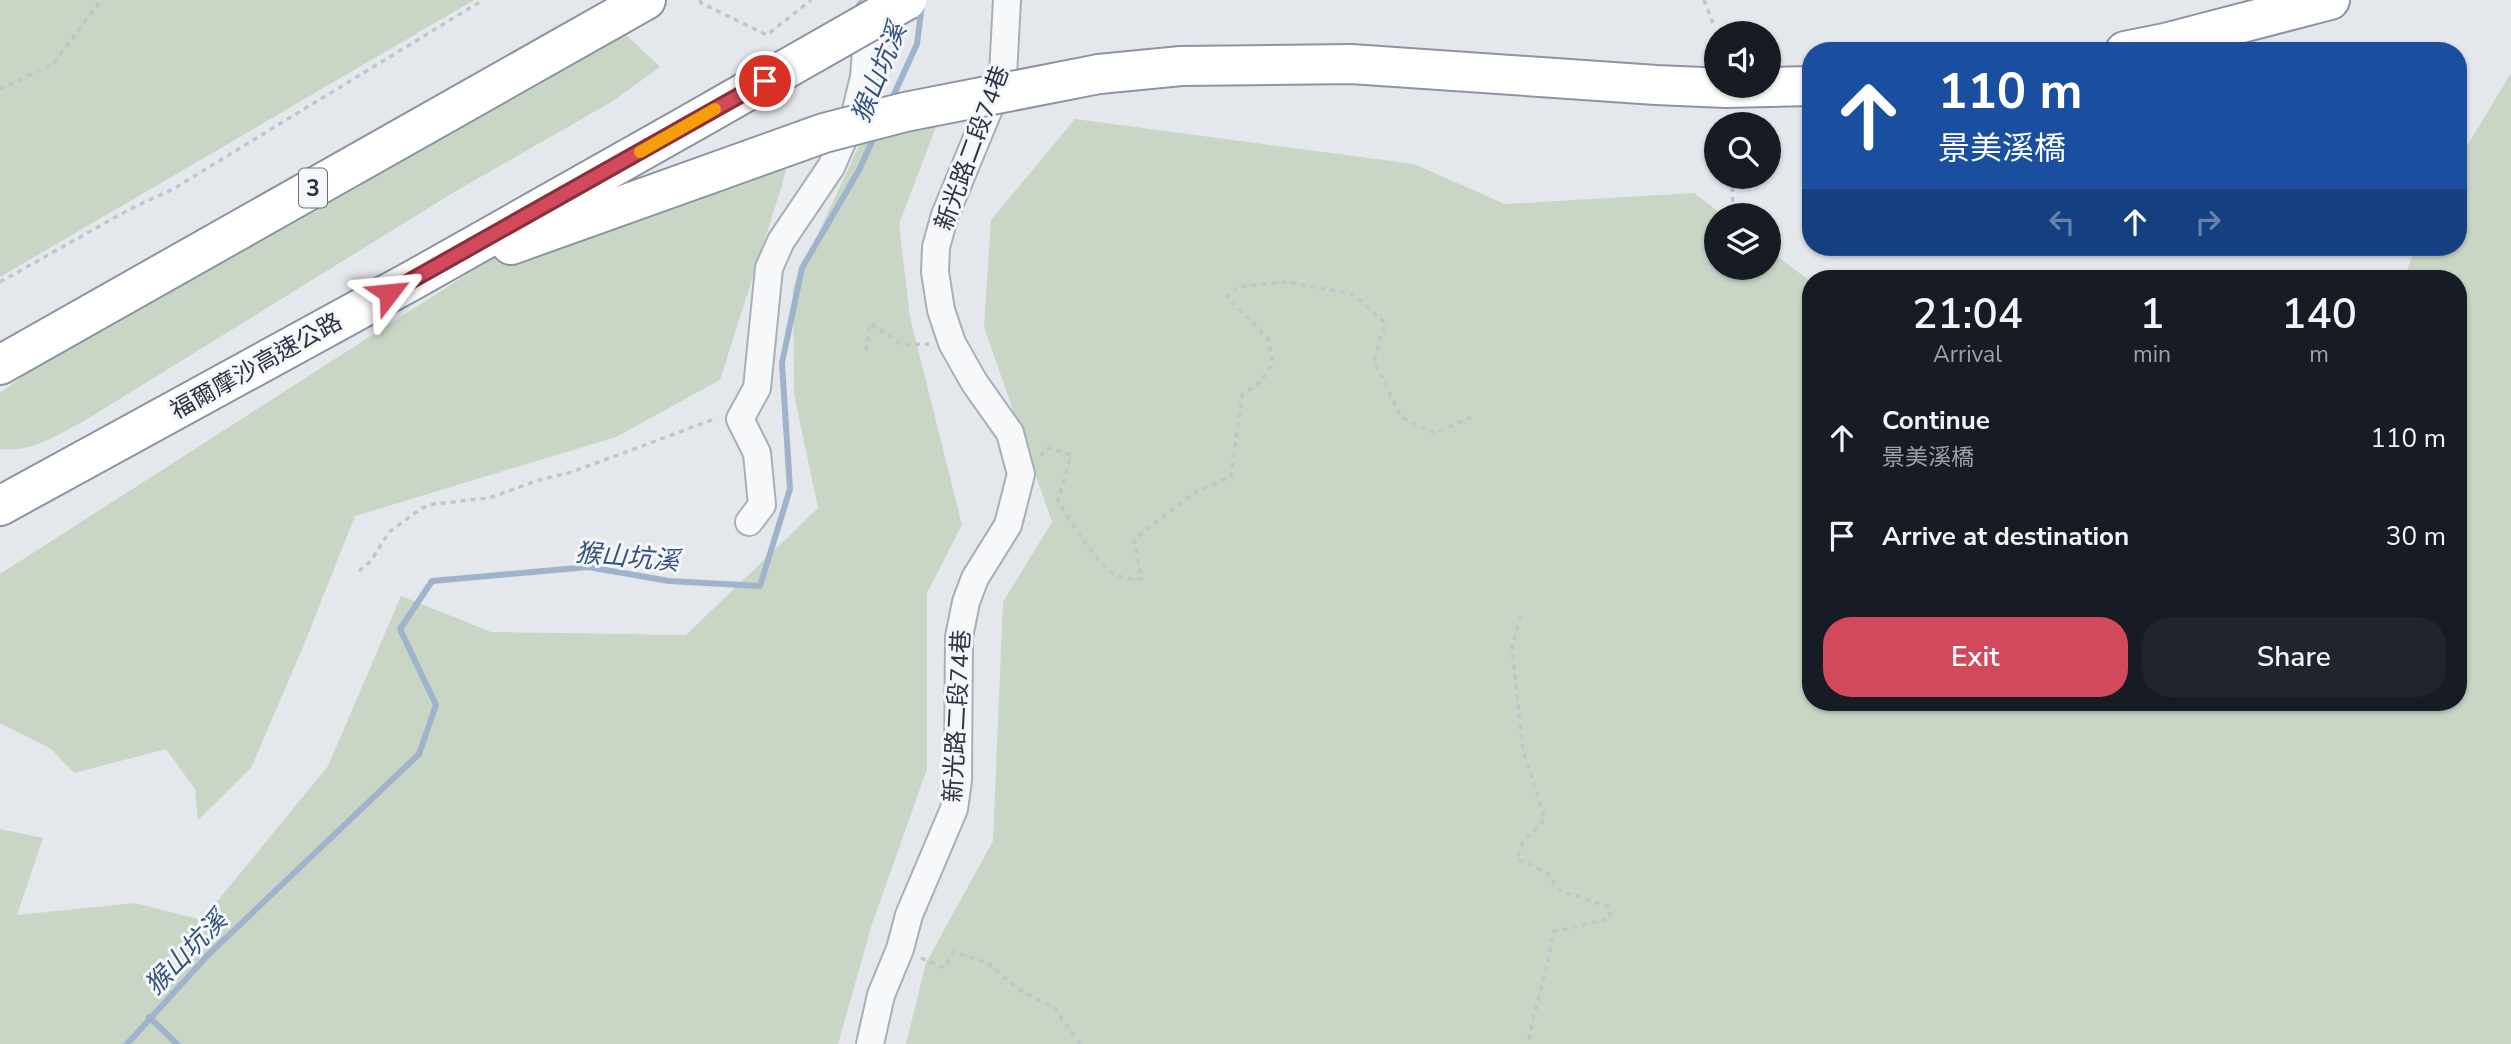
<!DOCTYPE html>
<meta charset="utf-8">
<style>
body{margin:0;font-family:"Nunito Sans","Noto Sans TC",sans-serif;background:#20242c;color:#f1f3f6;height:100vh;display:flex;flex-direction:column;font-size:26px;white-space:nowrap}
*{box-sizing:border-box;margin:0}
p{font-size:23px;color:#9ea1a6}
.icon{flex:none;width:38px;height:38px;fill:none;stroke:currentColor;stroke-width:2;stroke-linecap:round;stroke-linejoin:round}
.map{position:relative;flex:1;overflow:hidden}
.side{position:absolute;left:1802px;top:270px;width:665px;height:441px;display:flex;flex-direction:column;background:#171b24;border-radius:28px;box-shadow:0 2px 5px #0004}
.side>*{flex:none}
.top-card{position:absolute;left:1802px;top:42px;width:665px;height:214px;border-radius:28px;box-shadow:0 2px 5px #0004;background:#1a4fa0;color:#fff;overflow:hidden}
.tools{position:absolute;left:1704px;top:21px;display:grid;gap:14px}
.tools a{display:grid;place-items:center;width:77px;height:77px;border-radius:50%;background:#171b24;box-shadow:0 2px 5px #0004;font-size:35px}
.pin{position:absolute;display:grid;place-items:center;width:60px;height:60px;color:#fff;margin:-30px;border:4px solid #fff;border-radius:50%;box-shadow:0 2px 7px #0007}
.me{position:absolute;width:77px;margin:-38px;rotate:61deg;stroke-linejoin:round;filter:drop-shadow(0 0 5px #0008)}
.turn{display:flex;align-items:center;gap:24px;height:147px;padding:0 21px;font-size:32px}
.turn .icon{width:91px;height:91px;stroke-width:2.5}
.turn b{display:block;font-size:49px;line-height:60px}
.lanes{display:flex;align-items:center;height:66px;padding:0 21px;background:#0003;justify-content:center;gap:35px;direction:ltr}
.lanes .off{opacity:.35}
.eta{display:flex;justify-content:space-evenly;align-items:center;height:119px;text-align:center}
.eta b{font-size:42px;font-weight:600;line-height:49px}
.action{display:flex;gap:14px;margin-top:auto;padding:14px 21px}
.action a{flex:1;height:80px;border-radius:28px;background:#d1495b;color:#fff;font-size:28px;font-weight:600;line-height:80px;text-align:center}
.action a+a{background:#20242c;color:#f1f3f6}
ul{padding:0;list-style:none}
li{display:flex;align-items:center;gap:21px;height:98px;padding:0 21px}
li div{flex:1}
li b{display:block;font-size:26px}
li em{font-style:normal}
.map>svg:first-child{display:block}
.green{fill:#c9d6c5}
.lines{fill:none;stroke-linecap:round;stroke-linejoin:round}
.stream{stroke:#9fb4cc;stroke-width:6}
.minor-casing{stroke:#a9aeb7;stroke-width:30}
.highway-casing{stroke:#8b94a3;stroke-width:42}
.path{stroke:#c2c5cb;stroke-width:3.5;stroke-dasharray:5 5;stroke-linecap:butt}
.minor{stroke:#f7f8fa;stroke-width:26}
.highway{stroke:#fff;stroke-width:38}
.highway-bridge-casing{stroke:#8b94a3;stroke-width:42;stroke-linecap:butt}
.highway-bridge{stroke:#fff;stroke-width:38}
.route-casing{stroke:#882f3b;stroke-width:18}
.route{stroke:#d1495b;stroke-width:12}
.slow{stroke:#f59e0b;stroke-width:12}
.labels{text-anchor:middle;dominant-baseline:central;stroke-width:6;stroke-linejoin:round;paint-order:stroke}
.shield{fill:#f4f6f9;stroke:#676e7b;stroke-width:2}
.shield-label{font-size:23px;font-weight:bold;fill:#2b3445}
.street-label{font-size:24px;fill:#2b3445;stroke:#f4f6f9}
.water-label{font-size:26px;font-style:italic;fill:#34527a;stroke:#f4f6f9}
</style>
<div class="map">
<svg width="2511" height="1044" viewBox="0 0 2511 1044">
<rect width="100%" height="100%" fill="#e4e7ec"/>
<!-- green -->
<g class="green">
<polygon points="0,0 474,0 0,277"/>
<path d="M623,32L660,67L613,101L456,191L84,421C57,435 31,453 0,449V393L54,353Z"/>
<polygon points="2511,73 2511,1044 906,1044 926,963 993,841 1003,602 1052,522 984,327 991,220 1075,119 1414,164 1505,204 1694,193 1723,215 1717,215 1717,268 1769,268 1769,250 1811,282 1811,702 2459,702 2459,278 2404,278 2416,247 2459,247 2459,159"/>
<polygon points="945,103 899,224 910,317 962,525 927,593 927,769 872,924 838,1044 0,1044 0,829 43,838 17,915 135,903 202,920 328,766 401,596 491,632 686,635 818,508 794,394 793,288 875,111"/>
<polygon points="795,132 782,185 720,380 616,437 355,516 303,647 251,768 198,820 195,789 166,749 74,773 50,748 0,723 0,574 497,255"/>
</g>
<g class="lines">
<!-- stream -->
<g class="stream">
<polyline points="890,103 917,44 922,4"/>
<polyline points="149,1017 177,1044"/>
<polyline points="127,1044 208,955 419,754 436,705 400,629 432,581 588,567 669,581 760,586 790,489 782,363 802,268 859,170 875,135"/>
</g>
<defs>
<g id="minor">
<polyline points="749,522 762,505 757,453 740,419 757,388 769,268 781,241 831,167 856,110 864,77 869,12"/>
<polyline points="870,1044 881,995 900,949 909,915 954,809 958,780 959,637 966,602 975,578 1008,525 1021,474 1010,433 974,382 952,343 941,310 935,272 936,247 945,215 1003,75 1007,0"/>
</g>
<g id="highway">
<polyline points="2125,51 2165,43 2330,0"/>
<polyline points="1099,74 1181,66 1351,64 1656,85 1726,88 1811,86"/>
<polyline points="511,245 718,171"/>
<polyline points="0,365 646,0"/>
<polyline points="0,506 413,280 693,122"/>
</g>
</defs>
<!-- minor casing -->
<use href="#minor" class="minor-casing"/>
<!-- highway casing -->
<use href="#highway" class="highway-casing"/>
<!-- path -->
<g class="path">
<polyline points="700,0 701,3 767,35 811,0"/>
<polyline points="1704,0 1713,23"/>
<polyline points="0,89 53,64 101,0"/>
<polyline points="1732,177 1733,215"/>
<polyline points="0,282 130,209 173,189 483,0"/>
<polyline points="866,351 870,323 902,345 929,344"/>
<path d="M1040,456L1048,448L1071,455L1058,501C1068,518 1099,567 1115,574C1124,579 1132,579 1142,579L1134,540L1192,494L1231,476L1242,395L1260,382L1273,363L1268,338L1227,297L1237,287L1286,282L1353,294L1385,323L1374,361L1401,417L1435,433L1476,415"/>
<polyline points="359,571 371,561 389,532 422,508 434,504 489,498 539,480 572,472 717,418"/>
<path d="M1521,616L1512,646L1523,750L1545,819L1523,842L1517,859L1546,872L1559,890L1609,907L1610,918L1553,932C1549,970 1534,1006 1528,1044"/>
<polyline points="921,958 944,968 954,952 988,963 1018,989 1054,1008 1080,1044"/>
</g>
<!-- minor -->
<use href="#minor" class="minor"/>
<!-- highway -->
<use href="#highway" class="highway"/>
<defs>
<g id="highway-bridge">
<polyline points="693,122 907,0"/>
<polyline points="718,171 824,133 905,112 1099,74"/>
</g>
</defs>
<!-- highway-bridge casing -->
<use href="#highway-bridge" class="highway-bridge-casing"/>
<!-- highway-bridge -->
<use href="#highway-bridge" class="highway-bridge"/>
</g>
<g class="lines">
<defs>
<polyline id="route" points="389,293 765,81"/>
</defs>
<!-- route casing -->
<use href="#route" class="route-casing"/>
<!-- route -->
<use href="#route" class="route"/>
<!-- slow -->
<polyline class="slow" points="640,152 715,109"/>
</g>
<g class="labels">
<!-- shield labels -->
<rect class="shield" x="299" y="168.5" width="28" height="39" rx="5"/>
<g class="shield-label">
<text x="313" y="188">3</text>
</g>
<!-- street labels -->
<g class="street-label">
<text transform="translate(972 148) rotate(-70)">新光路二段74巷</text>
<text transform="translate(256 366) rotate(-29)">福爾摩沙高速公路</text>
<text transform="translate(957 716) rotate(-87)">新光路二段74巷</text>
</g>
<!-- water labels -->
<g class="water-label">
<text transform="translate(879 73) rotate(-68)">猴山坑溪</text>
<text transform="translate(627 557) rotate(5)">猴山坑溪</text>
<text transform="translate(186 953) rotate(-46)">猴山坑溪</text>
</g>
</g>
</svg>
<div class="tools">
<a><svg class="icon" aria-label="sound" viewBox="0 0 24 24"><path d="M4 9h4l5-4v14l-5-4H4zM17 9q2 3 0 6"/></svg></a>
<a><svg class="icon" aria-label="search" viewBox="0 0 24 24"><circle cx="10" cy="10" r="6"/><path d="M15 15l6 6"/></svg></a>
<a><svg class="icon" aria-label="layers" viewBox="0 0 24 24"><path d="M12 4l9 5-9 5-9-5zM3 14l9 5 9-5"/></svg></a>
</div>
<div class="pin" style="left:765px;top:81px;background:#d93025"><svg class="icon" aria-label="arrive" viewBox="0 0 24 24"><path d="M6 21V4h12l-3 4 3 4H6"/></svg></div>
<svg class="me" style="left:389px;top:293px" viewBox="-20 -20 40 40"><path d="M0-17L14 15 0 8-14 15z" fill="#d1495b" stroke="#fff" stroke-width="4"/></svg>
<div class="top-card">
<div class="turn"><svg class="icon" aria-label="ahead" viewBox="0 0 24 24"><path d="M12 20V5M6 11l6-6 6 6"/></svg><div><b>110 m</b>景美溪橋</div></div>
<div class="lanes"><svg class="icon off" aria-label="left" viewBox="0 0 24 24"><path d="M17 20v-9H6M10 6l-5 5 5 5"/></svg><svg class="icon" aria-label="ahead" viewBox="0 0 24 24"><path d="M12 20V5M6 11l6-6 6 6"/></svg><svg class="icon off" aria-label="right" viewBox="0 0 24 24"><path d="M7 20v-9h11M14 6l5 5-5 5"/></svg></div>
</div>
<section class="side">
<div class="eta">
<div><b>21:04</b><p>Arrival</p></div>
<div><b>1</b><p>min</p></div>
<div><b>140</b><p>m</p></div>
</div>
<ul>
<li><svg class="icon" aria-label="ahead" viewBox="0 0 24 24"><path d="M12 20V5M6 11l6-6 6 6"/></svg><div><b>Continue</b><p>景美溪橋</p></div><em>110 m</em></li>
<li><svg class="icon" aria-label="arrive" viewBox="0 0 24 24"><path d="M6 21V4h12l-3 4 3 4H6"/></svg><div><b>Arrive at destination</b></div><em>30 m</em></li>
</ul>
<div class="action"><a>Exit</a><a>Share</a></div>
</section>
</div>
